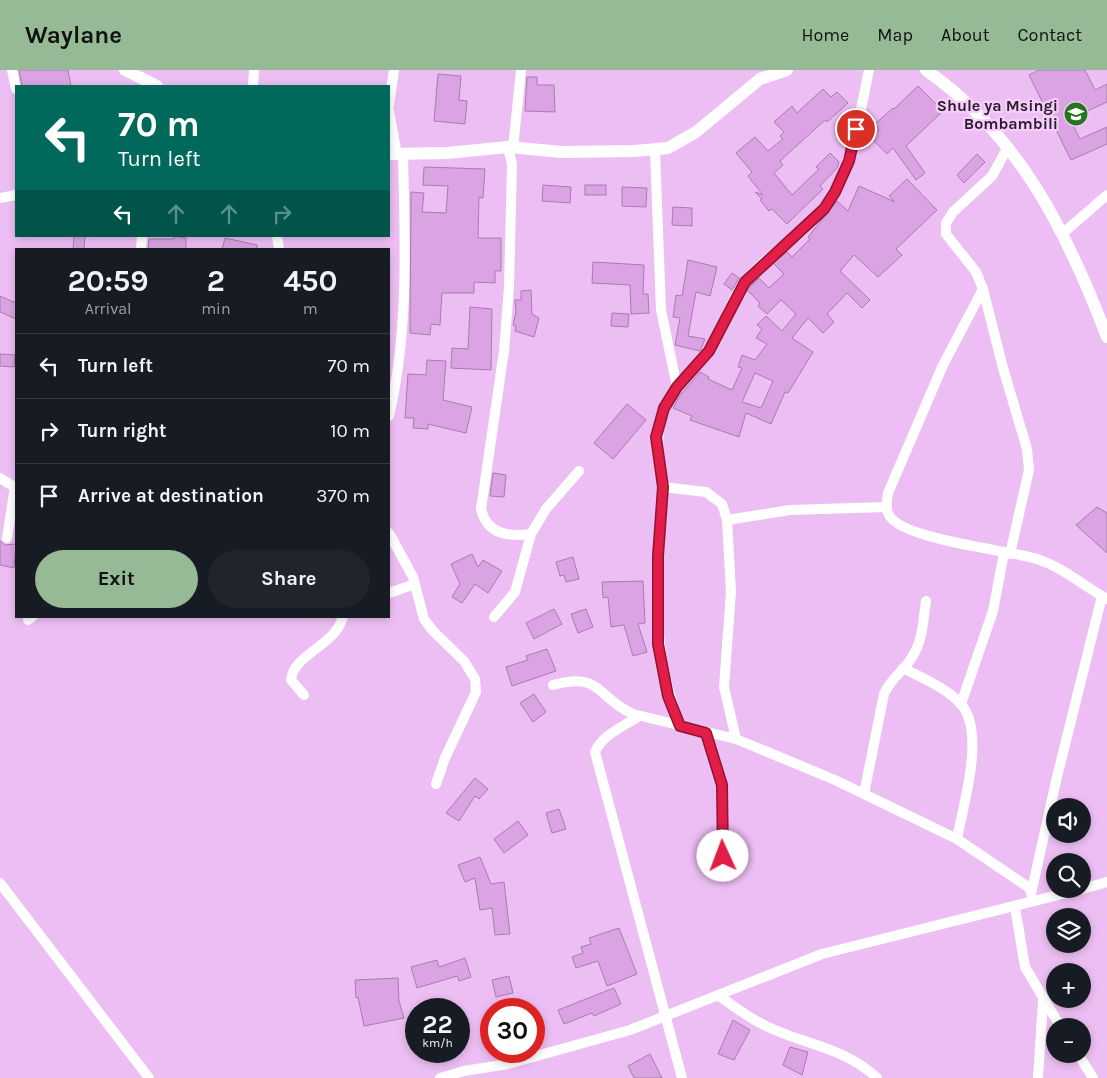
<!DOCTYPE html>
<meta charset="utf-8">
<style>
body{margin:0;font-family:Karla,sans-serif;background:#20242c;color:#f1f3f6;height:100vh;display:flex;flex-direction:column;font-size:19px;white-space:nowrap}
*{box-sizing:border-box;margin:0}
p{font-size:16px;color:#9ea1a6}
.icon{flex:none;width:28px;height:28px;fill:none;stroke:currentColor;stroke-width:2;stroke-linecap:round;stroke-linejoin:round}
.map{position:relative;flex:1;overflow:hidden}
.drawer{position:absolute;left:15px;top:178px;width:375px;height:370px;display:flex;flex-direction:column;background:#171b24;border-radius:0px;box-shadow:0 2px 8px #0003}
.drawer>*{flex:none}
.hud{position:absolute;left:15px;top:15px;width:375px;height:152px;border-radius:0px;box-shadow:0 2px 8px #0003;background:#00695c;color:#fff;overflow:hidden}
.buttons{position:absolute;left:1046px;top:728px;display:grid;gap:10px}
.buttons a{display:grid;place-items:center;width:45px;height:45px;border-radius:50%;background:#171b24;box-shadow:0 2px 8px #0003;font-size:25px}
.speed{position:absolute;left:405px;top:928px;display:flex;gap:10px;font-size:25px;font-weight:700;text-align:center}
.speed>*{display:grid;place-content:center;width:65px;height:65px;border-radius:50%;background:#171b24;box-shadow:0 2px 8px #0003;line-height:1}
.speed small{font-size:12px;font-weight:400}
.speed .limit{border:8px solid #d22;background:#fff;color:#111}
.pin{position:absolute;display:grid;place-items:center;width:42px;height:42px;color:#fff;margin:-21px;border:2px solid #fff;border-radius:50%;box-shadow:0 1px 5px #0007}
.me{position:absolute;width:55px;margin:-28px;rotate:358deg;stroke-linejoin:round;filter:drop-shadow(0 0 4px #0008)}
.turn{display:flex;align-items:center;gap:18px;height:105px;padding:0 20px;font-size:22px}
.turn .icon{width:65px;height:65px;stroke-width:2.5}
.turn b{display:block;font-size:35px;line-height:42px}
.lanes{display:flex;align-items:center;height:48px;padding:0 20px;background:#0003;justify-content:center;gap:25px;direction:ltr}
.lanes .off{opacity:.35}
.eta{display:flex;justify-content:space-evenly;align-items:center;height:85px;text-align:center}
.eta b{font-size:30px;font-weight:700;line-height:35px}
.button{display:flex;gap:10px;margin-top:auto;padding:10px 20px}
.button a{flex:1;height:58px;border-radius:30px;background:#95ba95;color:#111;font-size:20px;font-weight:700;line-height:58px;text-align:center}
.button a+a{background:#20242c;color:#f1f3f6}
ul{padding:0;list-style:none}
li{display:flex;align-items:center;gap:15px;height:65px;padding:0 20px;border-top:1px solid #363941}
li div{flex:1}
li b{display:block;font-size:19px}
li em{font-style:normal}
header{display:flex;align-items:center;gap:30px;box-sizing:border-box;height:70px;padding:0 25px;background:#95ba95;color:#111}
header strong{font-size:24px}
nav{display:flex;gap:28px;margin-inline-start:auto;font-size:18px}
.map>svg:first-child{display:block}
.building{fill:#dba3e3;stroke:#a87caf;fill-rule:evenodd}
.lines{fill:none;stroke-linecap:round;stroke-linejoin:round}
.minor{stroke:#fff;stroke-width:10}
.tertiary{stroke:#fff;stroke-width:12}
.route-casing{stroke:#92132f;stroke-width:12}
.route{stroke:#e11d48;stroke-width:9}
.labels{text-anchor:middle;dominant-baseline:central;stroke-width:4.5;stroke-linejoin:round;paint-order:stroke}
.poi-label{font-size:16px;font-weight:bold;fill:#2c1b2f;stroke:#f5cffa;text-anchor:end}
</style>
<header>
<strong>Waylane</strong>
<nav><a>Home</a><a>Map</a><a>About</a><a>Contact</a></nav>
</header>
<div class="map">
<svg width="1107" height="1008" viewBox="0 0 1107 1008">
<rect width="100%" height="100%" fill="#edbef3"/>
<!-- building -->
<g class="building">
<polygon points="19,0 68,0 71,16 22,16"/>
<polygon points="1039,0 1085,0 1095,20 1107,14 1107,32 1070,49 1080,69 1107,57 1107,74 1071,90 1029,5"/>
<polygon points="438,4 461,6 459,30 467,31 465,54 434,51"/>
<polygon points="527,7 537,7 537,15 554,15 555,42 525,41"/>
<polygon points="918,16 943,41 906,76 925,103 916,110 893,78 887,84 871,68 879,60 875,54 893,38 894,39"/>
<polygon points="823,19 831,27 837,22 848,33 827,52 825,50 780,91 783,95 774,103 792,125 819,99 816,97 830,83 839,92 837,98 820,116 823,119 787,154 772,139 769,141 760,130 762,129 755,122 763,125 748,106 752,102 736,83 755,67 768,81 783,69 780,66 784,62 774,52 792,36 797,43"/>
<polygon points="977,84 985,92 964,113 957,105"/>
<polygon points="424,97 485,99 483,128 479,127 478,168 501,168 501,201 495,201 495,213 474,212 474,223 442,223 440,255 431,254 430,265 410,263 411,122 424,123 422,142 446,143 448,116 423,115"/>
<path d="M907,109L937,140L896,179L902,185L878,207L854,185L840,201L870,230L862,238L847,223L827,244L834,252L823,263L808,248L792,268L813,282L788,323L785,322L771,354L746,343L739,367L690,350L692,346L673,338L679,327L700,302L709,307L708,309L732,320L742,298L738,297L742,285L755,290L767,274L756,268L762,259L757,255L766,246L782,261L796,244L781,230L767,244L758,236L760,233L747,220L759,208L769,218L784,204L773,193L787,182L792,187L810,169L808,167L837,131L848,141L859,116L895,132L889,126ZM755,303L773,311L761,338L742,332Z"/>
<polygon points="543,115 571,117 570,133 542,131"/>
<rect x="585" y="115" width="21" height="10"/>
<polygon points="622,117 647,118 646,137 622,136"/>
<polygon points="673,137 692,138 692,156 672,155"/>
<polygon points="74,166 85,166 84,179 73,179"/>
<polygon points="174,166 186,168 186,179 148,179 149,169 174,169"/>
<polygon points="225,168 257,175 257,179 222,179"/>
<polygon points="688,190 717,197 710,226 696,222 688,266 705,269 700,281 675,275 680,248 673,247 676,225 682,226"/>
<polygon points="593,192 644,195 643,224 648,224 649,243 631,244 630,215 592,213"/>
<polygon points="732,203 739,208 732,220 724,214"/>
<polygon points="531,220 532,244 539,248 534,267 515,261 516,256 513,255 516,242 515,230 521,230 521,221"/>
<polygon points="0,226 16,233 16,249 0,242"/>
<polygon points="470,237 492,239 491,300 451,298 452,278 468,279"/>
<polygon points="612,243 629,244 628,257 611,256"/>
<polygon points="0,284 15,285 14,297 0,296"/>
<polygon points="427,290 446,291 443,330 472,337 466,363 428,354 428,359 413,358 414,348 405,348 408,304 426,305"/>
<polygon points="627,334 646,350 613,389 594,373"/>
<polygon points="493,403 506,405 504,427 490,426"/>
<polygon points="1097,437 1107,443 1107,483 1076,455"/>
<polygon points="0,471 5,475 16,474 14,498 0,495"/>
<polygon points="472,484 478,497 483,490 502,501 488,523 475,514 462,533 452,527 460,514 451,494"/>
<polygon points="573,487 579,509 566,512 564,505 560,506 556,492"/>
<polygon points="643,511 645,553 638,554 647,582 633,586 624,555 611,557 608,527 603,528 602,512"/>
<polygon points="554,539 562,554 534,569 526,553"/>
<polygon points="586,539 593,557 578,563 571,544"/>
<polygon points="547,579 556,601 512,616 506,597 528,590 526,586"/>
<polygon points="534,624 546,642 533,652 520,633"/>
<polygon points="475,708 488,719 479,729 475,726 459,751 446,743"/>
<polygon points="559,739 566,759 552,763 546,743"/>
<polygon points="518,751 528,765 504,783 494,769"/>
<polygon points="480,787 491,814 504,812 510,864 495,865 492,838 480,840 475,808 465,812 458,795"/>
<polygon points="619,858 637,904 607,916 598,891 576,898 572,887 583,883 581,877 591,874 589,868"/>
<polygon points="465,888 471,907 459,911 457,906 417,918 411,897 437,890 439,897"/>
<polygon points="509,906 513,923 496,927 492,910"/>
<polygon points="398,908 399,931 404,948 364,956 358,927 356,928 355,910"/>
<polygon points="614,918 621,934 594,946 592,943 564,954 558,940"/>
<polygon points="733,950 750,960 734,990 718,984"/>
<polygon points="790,977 808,982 802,1005 783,995"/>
<polygon points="650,984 662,1008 634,1008 628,996"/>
</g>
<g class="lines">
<!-- minor -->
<g class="minor">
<polyline points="12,0 16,19"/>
<polyline points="253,16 254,0"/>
<polyline points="389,35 394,0"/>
<polyline points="389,41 397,85"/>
<path d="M508,77L512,94L509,217L504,281L481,439C487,464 507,467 531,464"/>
<polyline points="1008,77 992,106 953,142 946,153 946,164 976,202 983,219 1003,298 1027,379 1029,400 1010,484"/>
<polyline points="513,78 521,0"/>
<polyline points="655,80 661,240 677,317"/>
<polyline points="0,128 16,125"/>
<polyline points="1062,164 1107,125"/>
<polyline points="277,166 279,179"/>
<polyline points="141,179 142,166"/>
<path d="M983,219L943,295L888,423C887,431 885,438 889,445C902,470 1010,480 1037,489C1062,497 1084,516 1107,529"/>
<path d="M389,346C409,261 405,172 403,85"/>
<polyline points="0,408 16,418"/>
<polyline points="663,417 706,422 722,434 727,450 731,522 724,617 736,669"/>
<polyline points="727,450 790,440 886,437"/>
<polyline points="389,463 413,507 424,549 433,561 464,591 475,609 476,622 445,688 436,714"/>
<polyline points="7,468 15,417"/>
<polyline points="389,523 415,514"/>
<polyline points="494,547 515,522 531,464 546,439 579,401"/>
<polyline points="28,550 33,546"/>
<path d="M903,598C922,608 947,618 961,634C986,663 963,735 957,769"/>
<path d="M553,615C601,601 597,628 633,644L736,669L835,710L957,769L1031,819"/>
<path d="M304,625L291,610C293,584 337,575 343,546"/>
<polyline points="961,634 993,541 1004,483"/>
<path d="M639,646C624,656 602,665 595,682L682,1008"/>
<path d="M680,655C655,591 654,527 660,459C661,445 663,431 663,417C661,388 653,369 664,340C673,315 696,301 709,280C723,259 729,234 744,213C760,191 786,176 806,158C850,116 857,57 869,0"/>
<polyline points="706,663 722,715 723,785"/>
<path d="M864,724L884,624C891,608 904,601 912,587C923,571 923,550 926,531"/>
<polyline points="0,813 149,1008"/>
<polyline points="1082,819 1107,812"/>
<polyline points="1031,824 1056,711 1102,526"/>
<polyline points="1015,837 1025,897 1060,956"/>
<path d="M718,925C733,936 749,948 766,956C805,975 844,977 877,1008"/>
<polyline points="1078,984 1093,1008"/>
<polyline points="440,1008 464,1001 508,994 630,960 822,884 1082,819"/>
<polyline points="1038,1008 1043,931"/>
</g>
<!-- tertiary -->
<g class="tertiary">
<polyline points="125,0 157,16"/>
<path d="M926,0C1020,66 1067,162 1107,267"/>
<polyline points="389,84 447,83 508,77 562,82 634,81 668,78 696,62 760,9 787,0"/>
</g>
</g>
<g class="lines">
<defs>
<polyline id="route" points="723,786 722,715 706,663 680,656 668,626 658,574 658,486 663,417 656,367 664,338 677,317 709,281 745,212 824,139 835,122 849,91 856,59"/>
</defs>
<!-- route casing -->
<use href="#route" class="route-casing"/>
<!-- route -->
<use href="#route" class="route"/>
</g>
<!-- icons -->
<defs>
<symbol id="school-disc" viewBox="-11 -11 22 22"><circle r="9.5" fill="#24751f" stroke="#f5cffa"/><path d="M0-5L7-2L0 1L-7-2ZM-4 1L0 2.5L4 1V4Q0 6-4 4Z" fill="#fff"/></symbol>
</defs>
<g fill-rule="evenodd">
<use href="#school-disc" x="1062" y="30" width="28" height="28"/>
</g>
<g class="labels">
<!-- poi labels -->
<g class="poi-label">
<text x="1058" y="35">Shule ya Msingi<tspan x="1058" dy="18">Bombambili</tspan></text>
</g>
</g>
</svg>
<div class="buttons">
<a><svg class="icon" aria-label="sound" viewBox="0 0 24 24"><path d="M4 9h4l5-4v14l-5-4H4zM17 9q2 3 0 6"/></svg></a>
<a><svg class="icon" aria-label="search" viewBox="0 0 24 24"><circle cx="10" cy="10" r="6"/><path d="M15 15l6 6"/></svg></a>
<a><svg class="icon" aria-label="layers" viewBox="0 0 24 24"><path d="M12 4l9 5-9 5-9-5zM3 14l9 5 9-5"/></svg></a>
<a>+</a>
<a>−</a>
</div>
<div class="speed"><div>22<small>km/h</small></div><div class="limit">30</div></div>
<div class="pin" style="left:856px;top:59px;background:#d93025"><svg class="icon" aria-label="arrive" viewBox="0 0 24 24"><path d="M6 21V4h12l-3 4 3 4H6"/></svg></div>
<svg class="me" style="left:723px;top:786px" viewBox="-20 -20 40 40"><circle r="19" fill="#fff"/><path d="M0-13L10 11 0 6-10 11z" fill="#e11d48"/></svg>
<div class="hud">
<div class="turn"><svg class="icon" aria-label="left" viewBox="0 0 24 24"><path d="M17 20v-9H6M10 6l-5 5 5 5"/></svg><div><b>70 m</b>Turn left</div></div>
<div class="lanes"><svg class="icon" aria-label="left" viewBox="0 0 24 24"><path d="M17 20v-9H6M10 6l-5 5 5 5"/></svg><svg class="icon off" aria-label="ahead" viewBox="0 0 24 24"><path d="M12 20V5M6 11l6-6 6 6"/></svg><svg class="icon off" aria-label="ahead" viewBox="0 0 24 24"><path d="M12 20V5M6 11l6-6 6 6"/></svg><svg class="icon off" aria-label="right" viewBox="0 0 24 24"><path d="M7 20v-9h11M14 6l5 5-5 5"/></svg></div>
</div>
<section class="drawer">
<div class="eta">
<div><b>20:59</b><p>Arrival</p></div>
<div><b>2</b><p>min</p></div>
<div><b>450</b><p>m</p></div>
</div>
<ul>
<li><svg class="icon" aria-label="left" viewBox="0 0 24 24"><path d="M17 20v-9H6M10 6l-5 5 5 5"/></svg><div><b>Turn left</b></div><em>70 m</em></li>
<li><svg class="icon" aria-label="right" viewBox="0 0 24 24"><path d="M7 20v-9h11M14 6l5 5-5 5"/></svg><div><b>Turn right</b></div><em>10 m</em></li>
<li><svg class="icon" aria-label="arrive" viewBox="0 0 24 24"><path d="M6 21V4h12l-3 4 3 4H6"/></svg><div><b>Arrive at destination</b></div><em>370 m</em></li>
</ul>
<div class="button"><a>Exit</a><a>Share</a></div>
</section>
</div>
